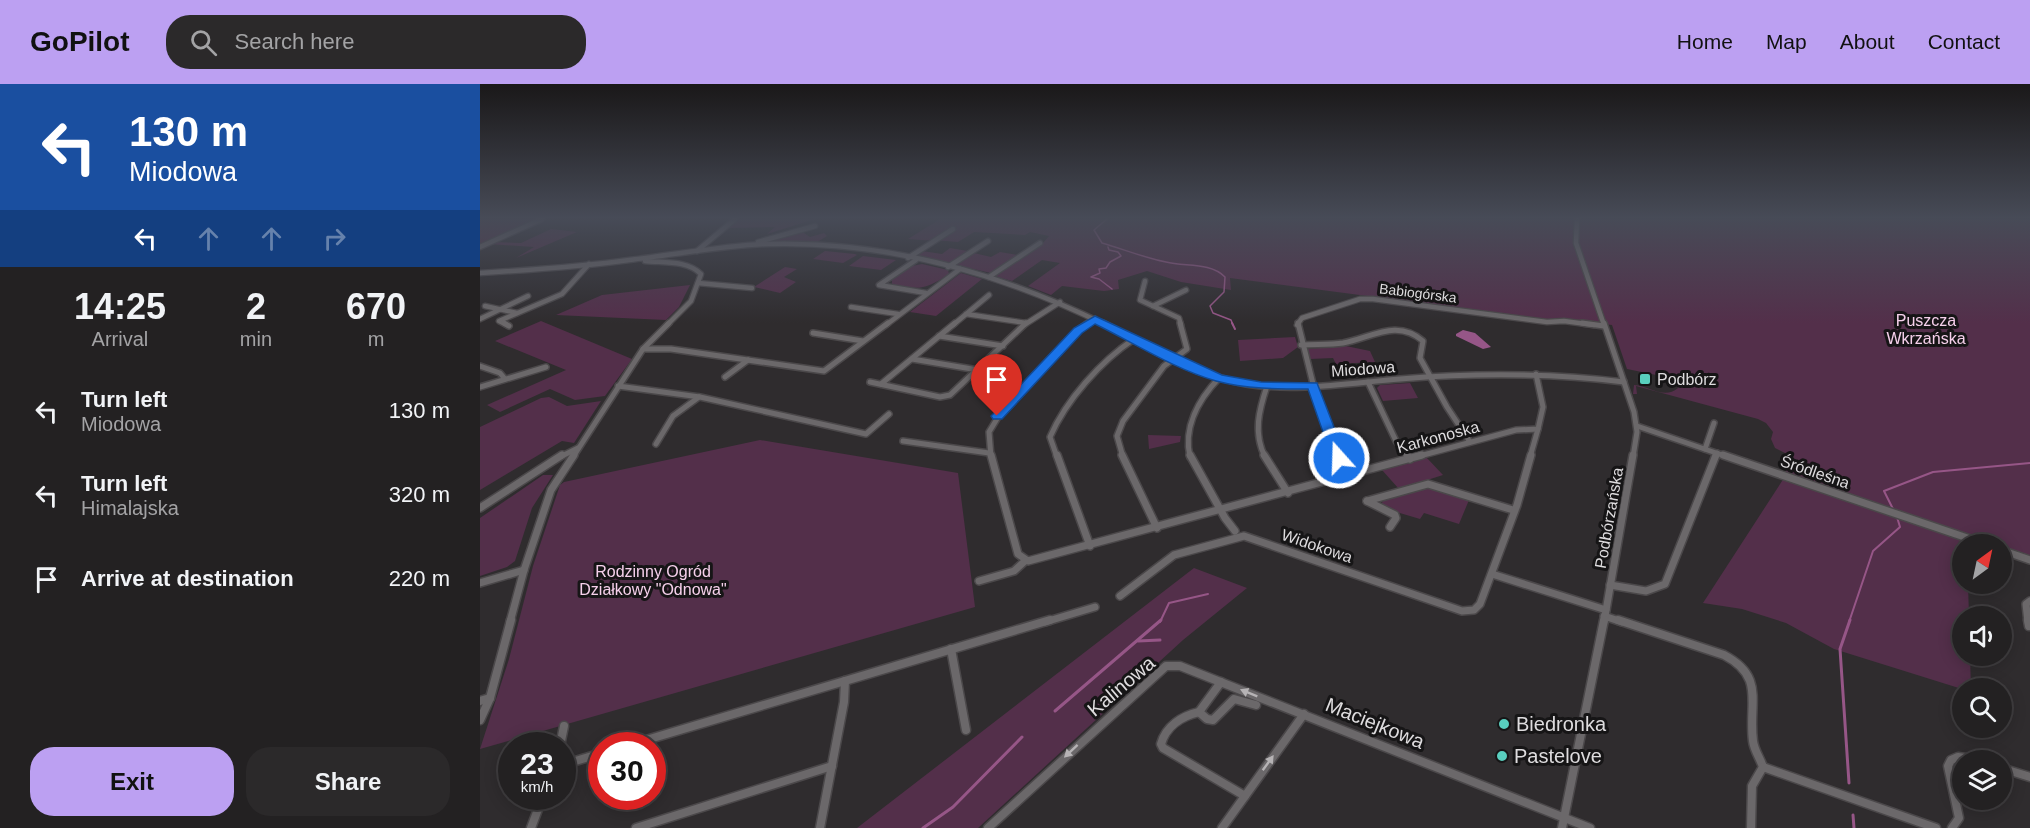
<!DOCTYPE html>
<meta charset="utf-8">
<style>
body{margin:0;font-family:Arial,sans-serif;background:#2b292a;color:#f1f3f6;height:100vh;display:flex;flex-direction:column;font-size:22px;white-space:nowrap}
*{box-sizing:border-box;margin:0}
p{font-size:20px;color:#a3a3a5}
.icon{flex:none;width:33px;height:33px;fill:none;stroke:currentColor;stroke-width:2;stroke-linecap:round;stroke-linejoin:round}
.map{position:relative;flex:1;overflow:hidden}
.drawer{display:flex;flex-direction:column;background:#232122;width:480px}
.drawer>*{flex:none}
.banner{background:#1a4fa0;color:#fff;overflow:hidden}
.needle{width:39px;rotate:33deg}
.fabs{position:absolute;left:1472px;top:450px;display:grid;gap:12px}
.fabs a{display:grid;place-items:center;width:60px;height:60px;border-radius:50%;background:#232122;box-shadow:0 3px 15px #0003,0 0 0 2px #403e40;font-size:30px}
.speed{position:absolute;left:18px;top:648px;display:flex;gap:12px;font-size:30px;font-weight:700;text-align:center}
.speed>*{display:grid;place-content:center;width:78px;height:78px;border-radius:50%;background:#232122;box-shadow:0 3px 15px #0003,0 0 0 2px #403e40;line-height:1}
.speed small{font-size:15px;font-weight:400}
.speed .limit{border:9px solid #d22;background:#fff;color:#111}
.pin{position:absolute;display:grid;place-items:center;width:51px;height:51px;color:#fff;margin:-62px -26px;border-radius:50% 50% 50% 0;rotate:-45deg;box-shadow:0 0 6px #0007}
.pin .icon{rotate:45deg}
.me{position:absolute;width:66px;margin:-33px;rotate:340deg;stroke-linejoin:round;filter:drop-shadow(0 0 4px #0008)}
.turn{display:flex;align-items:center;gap:21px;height:126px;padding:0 30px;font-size:27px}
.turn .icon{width:78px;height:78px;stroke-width:2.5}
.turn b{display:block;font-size:42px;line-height:51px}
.lanes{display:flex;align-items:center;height:57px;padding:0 30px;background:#0003;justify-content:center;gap:30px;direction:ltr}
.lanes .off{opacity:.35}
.eta{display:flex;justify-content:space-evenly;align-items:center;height:102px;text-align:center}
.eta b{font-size:36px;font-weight:700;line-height:42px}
.cta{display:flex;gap:12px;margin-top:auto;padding:12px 30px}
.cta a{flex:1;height:69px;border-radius:24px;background:#bca0f2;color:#111;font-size:24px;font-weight:700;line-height:69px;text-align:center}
.cta a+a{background:#2b292a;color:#f1f3f6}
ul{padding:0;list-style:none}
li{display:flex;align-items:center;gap:18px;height:84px;padding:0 30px}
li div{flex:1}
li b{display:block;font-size:22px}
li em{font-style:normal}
header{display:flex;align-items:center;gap:36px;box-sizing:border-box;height:84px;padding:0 30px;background:#bca0f2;color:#111}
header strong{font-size:28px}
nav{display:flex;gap:33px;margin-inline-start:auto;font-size:21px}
.search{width:420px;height:54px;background:#2b292a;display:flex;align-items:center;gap:15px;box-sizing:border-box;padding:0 21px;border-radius:24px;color:#a3a3a5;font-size:22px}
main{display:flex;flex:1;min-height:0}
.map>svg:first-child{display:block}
.green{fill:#532f4a}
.water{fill:#965687}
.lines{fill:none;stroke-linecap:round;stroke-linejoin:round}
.stream-far2{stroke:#965687;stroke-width:1.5}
.stream-far1{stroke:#965687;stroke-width:2}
.stream{stroke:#965687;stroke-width:3}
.minor-far3-casing{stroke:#4b484a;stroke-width:7}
.minor-far2-casing{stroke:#4b484a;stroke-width:8}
.minor-far1-casing{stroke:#4b484a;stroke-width:10}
.minor-casing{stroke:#4b484a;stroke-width:11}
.minor-far3{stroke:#6b686a;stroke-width:4.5}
.minor-far2{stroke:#6b686a;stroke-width:5}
.minor-far1{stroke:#6b686a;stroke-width:7}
.minor{stroke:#6b686a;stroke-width:8}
.oneway{fill:#b6b3b5}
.route{fill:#1a73e8;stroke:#114b97;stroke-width:1.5}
.poi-dot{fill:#59cebe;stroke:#161516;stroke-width:2}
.labels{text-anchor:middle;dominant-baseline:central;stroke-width:6;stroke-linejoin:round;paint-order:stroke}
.far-street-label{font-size:14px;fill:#dedcde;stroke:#161516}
.park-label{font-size:16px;fill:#f6d0eb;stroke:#161516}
.street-label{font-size:16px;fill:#dedcde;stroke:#161516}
.poi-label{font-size:16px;fill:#dedcde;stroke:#161516;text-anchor:start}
.near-street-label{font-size:20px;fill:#dedcde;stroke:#161516}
.near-poi-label{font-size:20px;fill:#dedcde;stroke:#161516;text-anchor:start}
</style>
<header>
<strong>GoPilot</strong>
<div class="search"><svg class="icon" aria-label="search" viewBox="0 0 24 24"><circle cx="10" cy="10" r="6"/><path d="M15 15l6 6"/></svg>Search here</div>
<nav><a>Home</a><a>Map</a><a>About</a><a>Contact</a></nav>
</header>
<main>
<section class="drawer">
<div class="banner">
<div class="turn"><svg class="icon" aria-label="left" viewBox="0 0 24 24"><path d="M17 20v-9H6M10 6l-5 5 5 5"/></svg><div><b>130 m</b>Miodowa</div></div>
<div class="lanes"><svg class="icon" aria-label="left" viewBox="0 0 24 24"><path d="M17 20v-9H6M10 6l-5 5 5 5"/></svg><svg class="icon off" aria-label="ahead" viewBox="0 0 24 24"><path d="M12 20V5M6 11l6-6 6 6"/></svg><svg class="icon off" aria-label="ahead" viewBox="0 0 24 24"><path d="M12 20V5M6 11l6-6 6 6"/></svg><svg class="icon off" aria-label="right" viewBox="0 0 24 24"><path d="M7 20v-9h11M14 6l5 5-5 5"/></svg></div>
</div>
<div class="eta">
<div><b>14:25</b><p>Arrival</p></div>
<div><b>2</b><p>min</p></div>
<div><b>670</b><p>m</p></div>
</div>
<ul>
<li><svg class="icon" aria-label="left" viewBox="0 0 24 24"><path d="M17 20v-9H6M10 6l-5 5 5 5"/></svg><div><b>Turn left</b><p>Miodowa</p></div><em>130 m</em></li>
<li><svg class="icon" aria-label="left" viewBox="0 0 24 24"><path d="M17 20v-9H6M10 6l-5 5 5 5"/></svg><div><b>Turn left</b><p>Himalajska</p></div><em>320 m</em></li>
<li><svg class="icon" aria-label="arrive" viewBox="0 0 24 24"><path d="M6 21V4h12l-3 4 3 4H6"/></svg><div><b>Arrive at destination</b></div><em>220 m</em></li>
</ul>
<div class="cta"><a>Exit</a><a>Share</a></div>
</section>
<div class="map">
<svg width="1550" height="744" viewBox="0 0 1550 744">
<rect width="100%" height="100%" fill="#2f2c2e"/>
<!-- green -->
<g class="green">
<polygon points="0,135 60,135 0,161"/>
<polygon points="257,135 335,135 287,150 295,143 246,144"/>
<path d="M460,135H1550V474L1521,464V460H1511L1306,389L1307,370L1295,364L1291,355L1293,348L1286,339L1278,335L1156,302L1157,310H1153L1154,301C1170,302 1184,316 1198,304L1191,294L1147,285L1132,241L1079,235L1071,236L750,194L751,206L701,198L667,187L638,196L639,205L624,207L582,202L571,211L548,202L580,179L562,176L532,197L514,192L563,159L569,152L550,148L545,151L494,148L478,158C461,156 446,157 428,155Z"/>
<polygon points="71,145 97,148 36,174 54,163 8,160 13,158 41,159"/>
<polygon points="321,147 330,153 344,149 347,152 334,160 283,159"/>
<polygon points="470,164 488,167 469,180 433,173 442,167 462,170"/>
<polygon points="345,167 375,170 377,171 363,179 333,175"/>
<polygon points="520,168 538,171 511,189 476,181 494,169 511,173"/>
<polygon points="383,172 416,176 401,186 369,182"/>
<path d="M442,180L468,186L469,190C447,205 438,207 412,200V196L432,182Z"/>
<polygon points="305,183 317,185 304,193 316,198 300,209 274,203"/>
<polygon points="481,189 502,195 456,232 430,228"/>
<polygon points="210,201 199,223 186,236 76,231 122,211"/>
<polygon points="61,237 152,275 125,312 95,316 70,305 20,328 7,321 86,286 15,257"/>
<polygon points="815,253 818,263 803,274 760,277 758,256"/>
<polygon points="866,262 890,267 895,278 856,280 853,274 830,275 827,265"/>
<polygon points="930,299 938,314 903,317 897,304 900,301"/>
<polygon points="69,313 87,322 121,317 94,359 82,357 0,406 0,343 61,314"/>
<polygon points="668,351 701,352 700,358 669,365"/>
<polygon points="280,356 478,389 495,523 0,665 29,575 53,482 80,401 84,398"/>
<polygon points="946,373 963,391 919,405 902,386"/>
<polygon points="63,391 73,391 52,424 35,477 27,483 0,492 0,434"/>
<polygon points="1304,394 1488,457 1488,460 1482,460 1482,500 1488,500 1489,532 1482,532 1482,572 1490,572 1491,604 1482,605 1354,565 1306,539 1262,525 1223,519"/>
<polygon points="947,404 989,416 979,440 944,429 940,435 903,424 901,420 904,416"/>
<polygon points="714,484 767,504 703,556 498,744 377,744"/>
</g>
<!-- water -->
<polygon class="water" points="983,246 995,249 1011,263 1003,265 976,252 976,250"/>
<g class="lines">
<!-- stream-far2 -->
<g class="stream-far2">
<path d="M627,135L614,146L622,159C643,165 665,174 686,178C705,183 730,178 745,193L744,208L730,222L733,229L751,236L753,241"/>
<polyline points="628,163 629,166 638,168 641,172 630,178 626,184 619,185 620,189 611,193 619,195 632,205"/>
</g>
<!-- stream-far1 -->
<g class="stream-far1">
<polyline points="752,239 755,245"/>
<polyline points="1413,425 1404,407 1453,388 1550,379"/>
<polyline points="680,538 689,519 728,510"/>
<polyline points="1369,538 1393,467 1420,443 1417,433"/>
</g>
<!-- stream -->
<g class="stream">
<polyline points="658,557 680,556"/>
<polyline points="575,627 681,536"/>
<polyline points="1369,699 1360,565 1370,536"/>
<polyline points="1373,731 1374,744"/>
<polyline points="443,744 473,723 542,653"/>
</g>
<defs>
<g id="minor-far3">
<polyline points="1097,135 1096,159 1124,241"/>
<polyline points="278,158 335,142"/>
<polyline points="0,163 62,135"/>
<polyline points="217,167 255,135"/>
<polyline points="428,174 473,145"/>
<polyline points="436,176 399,201 446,209"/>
<path d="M165,177C184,179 207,176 221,190L211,217L187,241"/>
<polyline points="468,183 508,157"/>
<path d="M0,189C50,186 100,183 149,176C194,171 239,162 285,160C403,156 520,189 626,241"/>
<polyline points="509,193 560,159"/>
<polyline points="665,197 660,216 699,234 701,241"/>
<polyline points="218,199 272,204"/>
<polyline points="5,222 37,229"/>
<polyline points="673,222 706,206"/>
<polyline points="371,223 418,230"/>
<polyline points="486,230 546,239"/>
<polyline points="0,235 48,212"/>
<polyline points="27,241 19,237 82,210 109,180"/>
<polyline points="406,241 480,185"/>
<polyline points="473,241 509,211"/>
<polyline points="544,241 580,218"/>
<polyline points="606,241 615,235"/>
<polyline points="817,241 822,234 880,215 893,215 1067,238 1084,237 1114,241"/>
</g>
<g id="minor-far2">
<polyline points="24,239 29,242"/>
<path d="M623,239C669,262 715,291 766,300C816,308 869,299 920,295C995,289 1070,289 1144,298"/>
<polyline points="818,239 838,320 859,373"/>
<polyline points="1102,239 1124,242"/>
<polyline points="1124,239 1154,328 1157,348 1153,373"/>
<polyline points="333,249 383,257"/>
<polyline points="459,252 523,262"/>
<path d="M821,261C835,260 850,261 863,259C891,254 917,234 943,257L940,274L967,323L990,358"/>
<polyline points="163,265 191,265 344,287 408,239"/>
<polyline points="432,275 498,286"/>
<polyline points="0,282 20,289 25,295"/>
<polyline points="245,293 268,276"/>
<polyline points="390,298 460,313 470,311 546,239"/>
<polyline points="888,298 916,357 928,373"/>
<polyline points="401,300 475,239"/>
<polyline points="138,302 220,313 386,350 409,330"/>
<polyline points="0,303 66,283"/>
<polyline points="1157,342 1248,373"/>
<polyline points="423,357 509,369"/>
<polyline points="176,360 193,332 219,313"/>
<polyline points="1225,365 1234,339"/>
<polyline points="80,373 98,364"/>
<polyline points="93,373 163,265 189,239"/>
<polyline points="511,373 509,348 523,325 598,246 608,239"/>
<path d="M577,373L570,353C586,316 621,277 654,255"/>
<polyline points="643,373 637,352 643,337 684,282 707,265 700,239"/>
<path d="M710,373C703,343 719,315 739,294"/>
<path d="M785,373C773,349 779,326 787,302"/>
<polyline points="936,373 1036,346 1058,345 1063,323 1056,290"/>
<polyline points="1050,373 1058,345"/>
<polyline points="1236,373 1237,369"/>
</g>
<g id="minor-far1">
<polyline points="511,371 538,470 548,477 942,371"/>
<polyline points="577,371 610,462"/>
<polyline points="642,371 677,444"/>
<polyline points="710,371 745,434 755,447"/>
<polyline points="784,371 808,409"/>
<polyline points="858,371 870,391"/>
<polyline points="927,371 930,375"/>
<polyline points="1243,371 1505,460"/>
<polyline points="887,417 948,400 1033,426"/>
<polyline points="887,417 915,431 916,434 910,443"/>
<polyline points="0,424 82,371"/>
<polyline points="1521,466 1550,476"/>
<polyline points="1012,490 1126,526"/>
<polyline points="499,497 534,487 545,477"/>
<polyline points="0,499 44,486"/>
<polyline points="1130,501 1166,507 1185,500 1236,371"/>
<polyline points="640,512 694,471 764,452 982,527 994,526 1000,520 1037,421 1051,371"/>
<polyline points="1124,532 1142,538"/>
<polyline points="30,538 44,486 71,406 94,371"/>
<polyline points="565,538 615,523"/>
<polyline points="1124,538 1153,371"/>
<polyline points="1548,538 1546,520 1550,517"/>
</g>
<g id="minor">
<path d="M1138,536L1244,571C1286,593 1268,619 1273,657C1274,666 1280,674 1283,683L1272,702L1271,744"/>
<polyline points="1548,536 1549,542"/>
<polyline points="471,565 486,646"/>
<path d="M741,598L719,628C702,632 686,642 681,660L683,664L765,712"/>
<polyline points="0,617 10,614"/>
<polyline points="719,628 727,635 733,636 754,615 776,621"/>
<polyline points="0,636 10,614 31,536"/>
<polyline points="80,662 84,642"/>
<polyline points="146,662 570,536"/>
<polyline points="82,681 122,669"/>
<polyline points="1283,683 1456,744"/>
<polyline points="1521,684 1550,693"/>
<polyline points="51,744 63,712"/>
<polyline points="156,744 352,682"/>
<polyline points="340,744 364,618 365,597"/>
<polyline points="508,744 686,582 700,582 1110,744"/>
<polyline points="742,744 824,630"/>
<polyline points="1082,744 1124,536"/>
<polyline points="1472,744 1479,734 1468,682 1471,676 1478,673 1499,676"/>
</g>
</defs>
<!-- minor-far3 casing -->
<use href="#minor-far3" class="minor-far3-casing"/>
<!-- minor-far2 casing -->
<use href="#minor-far2" class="minor-far2-casing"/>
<!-- minor-far1 casing -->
<use href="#minor-far1" class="minor-far1-casing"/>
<!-- minor casing -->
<use href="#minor" class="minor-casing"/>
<!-- minor-far3 -->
<use href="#minor-far3" class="minor-far3"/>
<!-- minor-far2 -->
<use href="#minor-far2" class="minor-far2"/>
<!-- minor-far1 -->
<use href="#minor-far1" class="minor-far1"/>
<!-- minor -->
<use href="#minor" class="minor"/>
</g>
<!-- one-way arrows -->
<defs><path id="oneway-solid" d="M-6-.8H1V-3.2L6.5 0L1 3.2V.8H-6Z" transform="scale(1.5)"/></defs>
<g class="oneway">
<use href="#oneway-solid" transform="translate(769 609) rotate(-158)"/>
<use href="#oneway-solid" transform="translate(591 667) rotate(137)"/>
<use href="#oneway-solid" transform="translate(788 679) rotate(-54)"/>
</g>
<!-- sky -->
<linearGradient id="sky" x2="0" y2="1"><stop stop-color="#1a1819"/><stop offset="0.56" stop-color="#474b57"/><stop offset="1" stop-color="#474b57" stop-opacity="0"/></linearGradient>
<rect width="1550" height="239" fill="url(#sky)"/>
<!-- route -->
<path class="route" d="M615,232L742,291L781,298L837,299L866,374L859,378L852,374L828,305C797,305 766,305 736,297C694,285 654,259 615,240L602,249L522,335H513L511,332L513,330L594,244Z"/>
<!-- markers -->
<g class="poi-dot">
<rect x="1159" y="289" width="12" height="12" rx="3"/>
<circle cx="1024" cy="640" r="6"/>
<circle cx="1022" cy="672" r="6"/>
</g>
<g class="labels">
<!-- far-street labels -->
<g class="far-street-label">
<text transform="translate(938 209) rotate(7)">Babiogórska</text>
</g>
<!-- park labels -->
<g class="park-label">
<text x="1446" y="236">Puszcza<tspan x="1446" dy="18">Wkrzańska</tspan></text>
<text x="173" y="487">Rodzinny Ogród<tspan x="173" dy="18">Działkowy "Odnowa"</tspan></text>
</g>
<!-- street labels -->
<g class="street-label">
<text transform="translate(883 285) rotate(-4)">Miodowa</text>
<text transform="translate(958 353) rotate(-15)">Karkonoska</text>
<text transform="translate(1335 388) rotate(19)">Śródleśna</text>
<text transform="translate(1129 434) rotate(-80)">Podbórzańska</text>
<text transform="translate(837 462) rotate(19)">Widokowa</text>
</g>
<!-- poi labels -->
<g class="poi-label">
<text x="1177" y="295">Podbórz</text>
</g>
<!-- near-street labels -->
<g class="near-street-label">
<text transform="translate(641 602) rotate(-40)">Kalinowa</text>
<text transform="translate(895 639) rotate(22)">Maciejkowa</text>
</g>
<!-- near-poi labels -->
<g class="near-poi-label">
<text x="1036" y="640">Biedronka</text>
<text x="1034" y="672">Pastelove</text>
</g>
</g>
</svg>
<div class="fabs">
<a><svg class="needle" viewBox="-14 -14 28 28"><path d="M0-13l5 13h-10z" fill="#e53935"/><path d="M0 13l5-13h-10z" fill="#a3a3a5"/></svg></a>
<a><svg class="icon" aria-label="sound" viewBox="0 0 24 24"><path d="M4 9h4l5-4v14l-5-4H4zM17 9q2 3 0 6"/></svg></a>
<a><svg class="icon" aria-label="search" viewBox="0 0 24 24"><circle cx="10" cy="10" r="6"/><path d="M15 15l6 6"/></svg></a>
<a><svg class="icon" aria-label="layers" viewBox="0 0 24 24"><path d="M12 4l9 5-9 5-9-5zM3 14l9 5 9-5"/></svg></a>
</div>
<div class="speed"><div>23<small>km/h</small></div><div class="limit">30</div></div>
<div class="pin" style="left:517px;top:332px;background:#d93025"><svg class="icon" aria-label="arrive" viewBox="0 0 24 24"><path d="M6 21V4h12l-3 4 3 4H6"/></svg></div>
<svg class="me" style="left:859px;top:374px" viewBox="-20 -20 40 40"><circle r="17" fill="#1a73e8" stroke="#fff" stroke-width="3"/><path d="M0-11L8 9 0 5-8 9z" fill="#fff"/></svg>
</div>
</main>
